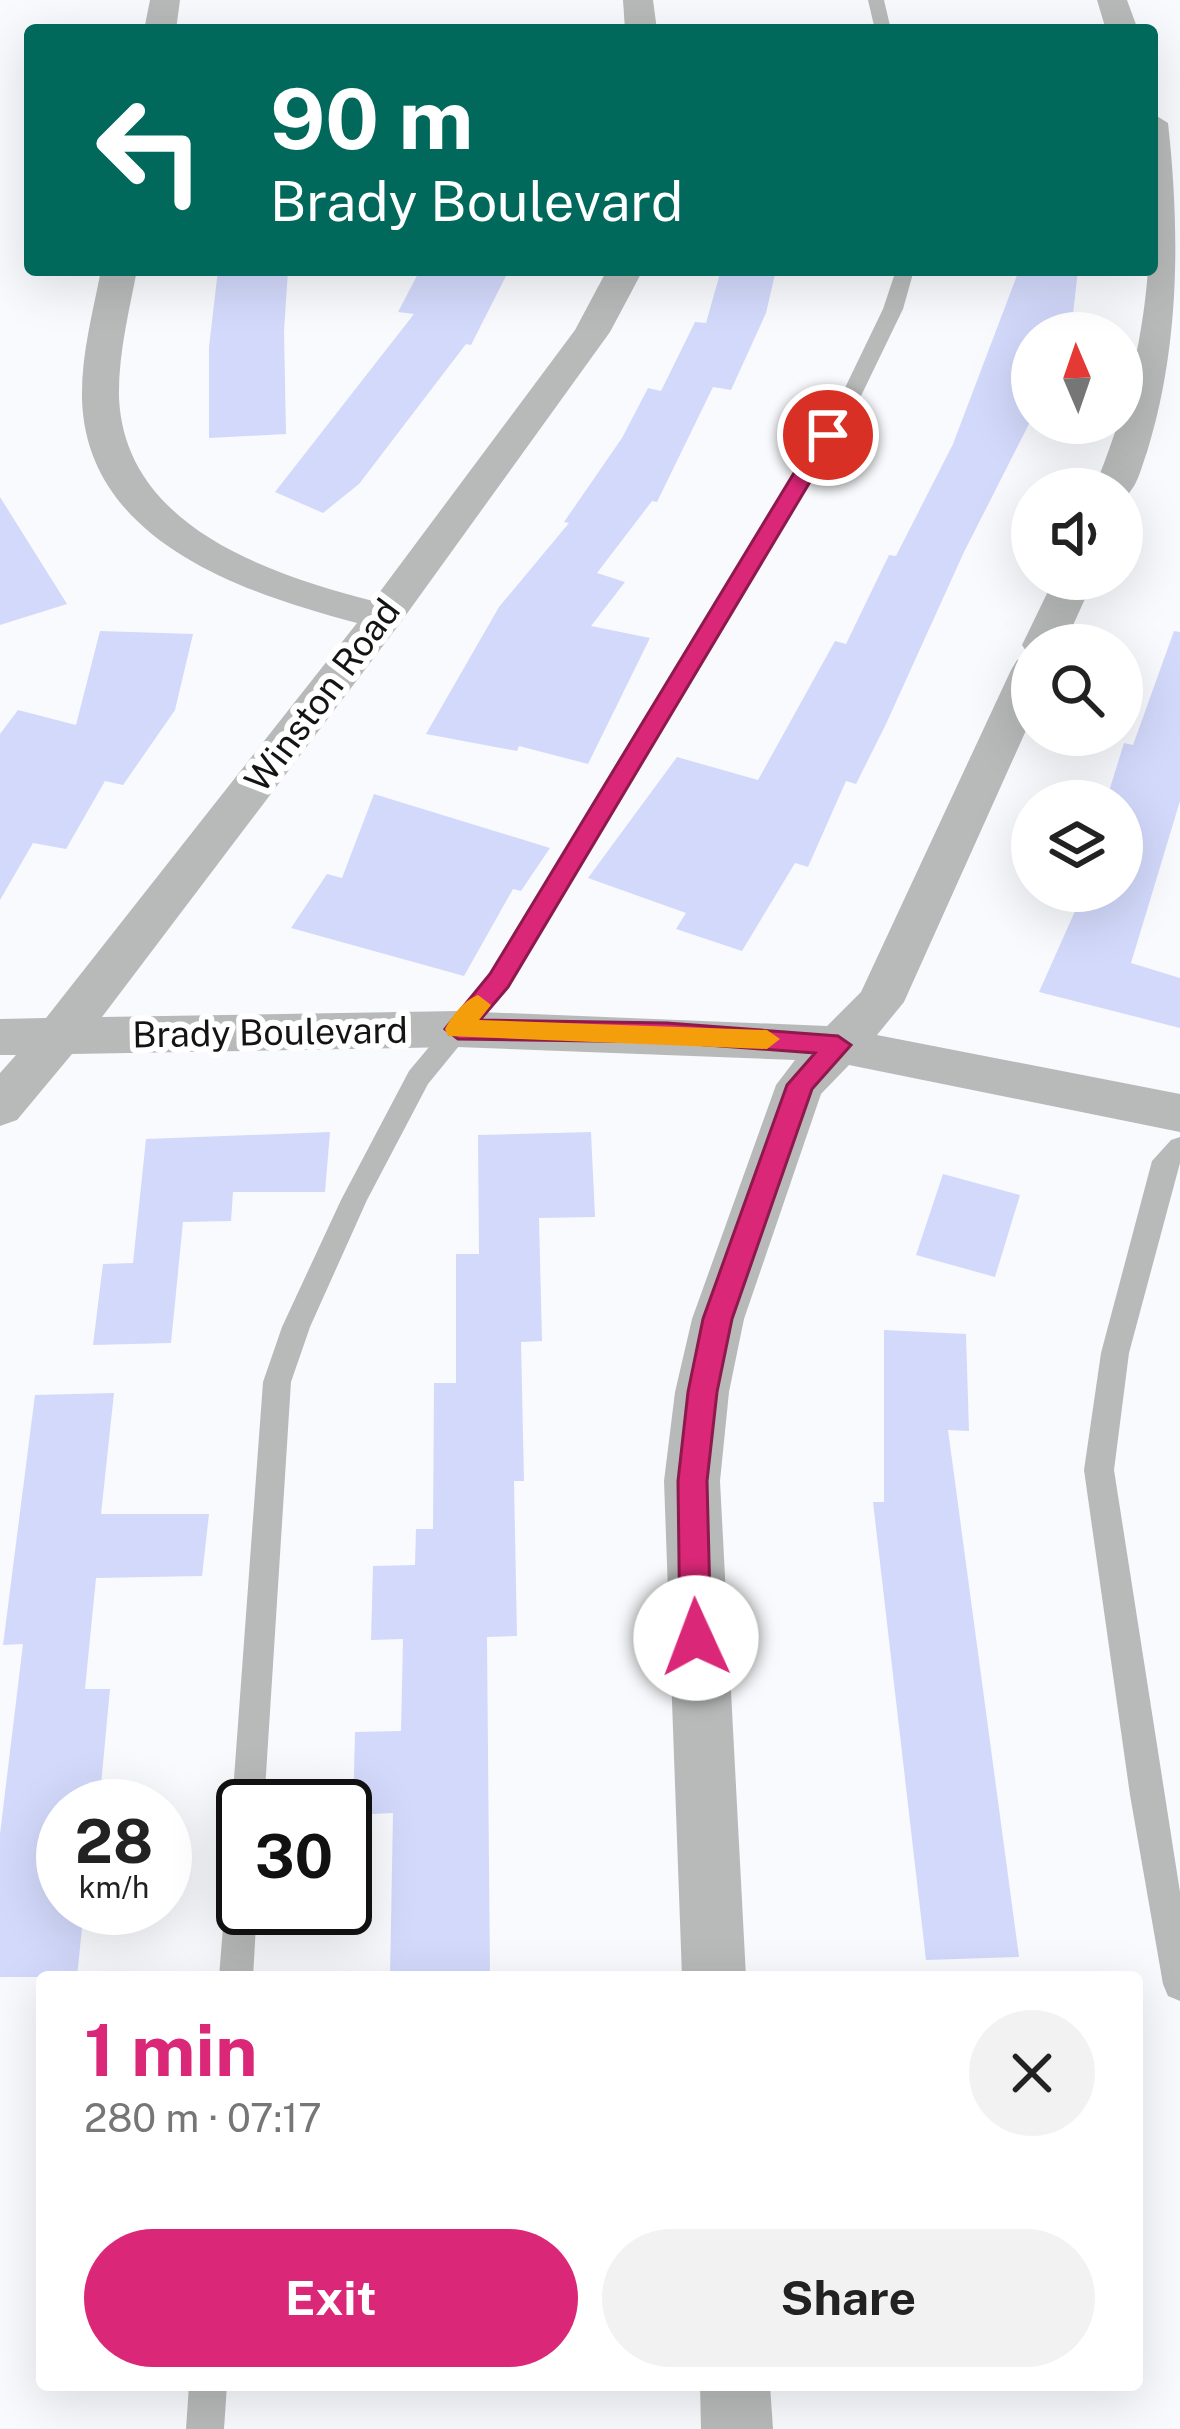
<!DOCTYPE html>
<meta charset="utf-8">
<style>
body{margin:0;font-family:"Public Sans",sans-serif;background:#f2f2f2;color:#222;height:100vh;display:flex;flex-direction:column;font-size:45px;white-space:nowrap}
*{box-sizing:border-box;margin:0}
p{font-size:39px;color:#767676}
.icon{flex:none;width:66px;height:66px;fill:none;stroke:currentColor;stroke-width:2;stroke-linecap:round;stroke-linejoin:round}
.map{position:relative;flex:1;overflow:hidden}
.panel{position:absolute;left:36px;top:1971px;width:1107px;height:420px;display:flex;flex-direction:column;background:#fff;border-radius:12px;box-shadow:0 12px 48px #0002}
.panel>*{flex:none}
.hud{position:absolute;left:24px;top:24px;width:1134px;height:252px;border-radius:12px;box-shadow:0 12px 48px #0002;background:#00695c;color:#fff;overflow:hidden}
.needle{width:78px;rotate:358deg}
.controls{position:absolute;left:1011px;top:312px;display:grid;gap:24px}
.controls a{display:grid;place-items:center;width:132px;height:132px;border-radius:50%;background:#fff;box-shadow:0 12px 48px #0002;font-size:60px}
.speed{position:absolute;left:36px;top:1779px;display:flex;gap:24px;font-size:60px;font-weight:700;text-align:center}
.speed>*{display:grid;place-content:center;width:156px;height:156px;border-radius:50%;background:#fff;box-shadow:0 12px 48px #0002;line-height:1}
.speed small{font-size:30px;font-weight:400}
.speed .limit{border:6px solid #111;border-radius:18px;background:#fff;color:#111}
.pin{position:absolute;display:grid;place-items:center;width:102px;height:102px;color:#fff;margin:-51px;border:6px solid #fff;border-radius:50%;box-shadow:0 3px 12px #0007}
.me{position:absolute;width:132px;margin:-66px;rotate:358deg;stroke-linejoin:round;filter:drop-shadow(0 0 9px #0008)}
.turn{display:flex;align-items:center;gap:42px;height:252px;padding:0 48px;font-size:54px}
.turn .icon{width:156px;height:156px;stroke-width:2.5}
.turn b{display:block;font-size:84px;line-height:102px}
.round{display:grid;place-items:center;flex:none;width:126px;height:126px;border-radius:63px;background:#f2f2f2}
.head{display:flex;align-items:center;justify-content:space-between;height:204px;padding:0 48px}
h1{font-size:72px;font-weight:700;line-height:90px;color:#db2777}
.primary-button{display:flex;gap:24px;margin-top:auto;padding:24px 48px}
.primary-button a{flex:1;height:138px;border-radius:72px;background:#db2777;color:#fff;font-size:48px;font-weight:700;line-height:138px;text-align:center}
.primary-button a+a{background:#f2f2f2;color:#222}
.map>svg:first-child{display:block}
.building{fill:#d3d9fb}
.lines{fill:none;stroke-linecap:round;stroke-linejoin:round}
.service{fill:#b8baba;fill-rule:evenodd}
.minor{fill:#b8baba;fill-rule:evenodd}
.route{fill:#db2777;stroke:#8e194d;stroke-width:3}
.slow{fill:#f59e0b}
.labels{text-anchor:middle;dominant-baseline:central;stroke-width:12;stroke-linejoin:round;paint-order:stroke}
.street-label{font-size:36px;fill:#141415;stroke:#fff}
</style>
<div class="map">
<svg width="1180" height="2429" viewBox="0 0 1180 2429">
<rect width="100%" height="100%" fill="#f9fafd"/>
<!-- building -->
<g class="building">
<polygon points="218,270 288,270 284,331 286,434 209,438 209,347"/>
<polygon points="420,270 509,270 471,345 466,344 359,484 323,513 275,492 414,314 398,312"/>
<polygon points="721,270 776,270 766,313 731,390 713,387 657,502 652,501 597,573 625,582 591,626 650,638 588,764 519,746 517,751 426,734 499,607 569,523 564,522 622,438 648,388 661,391 695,322 706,323"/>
<polygon points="1019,270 1078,270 1073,314 1066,333 1032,333 1032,418 964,552 886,724 856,784 846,781 808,867 795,863 742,951 676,929 686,913 588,878 677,757 758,780 835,641 846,644 889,555 896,556 953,444"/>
<polygon points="0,497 67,604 0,625"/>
<polygon points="100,631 193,634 175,710 123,785 105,781 66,849 33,843 0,900 0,734 18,710 76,725"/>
<polygon points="1174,631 1180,632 1180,801 1131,963 1180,978 1180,1028 1039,992 1084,891 1122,891 1122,801 1106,801 1124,743 1133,745"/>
<polygon points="374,794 550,848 521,891 513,889 464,976 291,928 327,874 342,878"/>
<polygon points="330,1132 325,1192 233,1192 231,1221 183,1222 171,1343 93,1345 103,1264 133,1263 146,1139"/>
<polygon points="591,1132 595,1217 539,1218 542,1341 521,1342 524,1481 514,1481 517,1636 487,1637 490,1977 390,1977 393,1813 353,1815 355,1732 401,1731 403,1639 371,1640 373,1566 415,1565 416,1529 433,1529 434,1383 456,1383 456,1254 479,1254 478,1135"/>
<polygon points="943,1174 1020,1195 995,1277 916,1255"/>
<polygon points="884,1330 966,1334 969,1431 948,1430 1019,1957 926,1960 873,1502 884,1502"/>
<polygon points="114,1393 101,1514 209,1514 202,1576 96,1578 85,1689 110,1689 99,1806 63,1806 63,1908 84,1908 77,1977 0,1977 0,1834 23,1644 3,1645 35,1395"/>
</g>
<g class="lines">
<!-- service -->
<g class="service">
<polygon points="868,0 884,0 891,30 875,30"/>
<polygon points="896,270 914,270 903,309 861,396 508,986 428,1084 367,1200 310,1327 291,1382 264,1806 243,1806 243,1819 237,1817 232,1806 263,1382 282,1327 341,1200 409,1071 490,974 841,396 883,309"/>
<polygon points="1180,1137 1180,1163 1129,1353 1114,1470 1180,1892 1180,2001 1168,1996 1163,1984 1130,1795 1084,1470 1101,1353 1152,1161 1171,1140"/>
<polygon points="243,1862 243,1908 257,1908 253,1977 219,1977 227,1878 231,1867"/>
<polygon points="189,2385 227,2385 224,2429 186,2429"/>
</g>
<!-- minor -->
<g class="minor">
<polygon points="150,0 180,0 176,30 144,30"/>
<polygon points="623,0 653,0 657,30 625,30"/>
<polygon points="1097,0 1127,0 1138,30 1106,30"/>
<path d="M1152,113L1168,123C1180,233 1180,346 1147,452C1141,468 1137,490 1122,499V489H1094C1123,417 1142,350 1148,270H1152Z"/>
<path d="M101,270H137C129,312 118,355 119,398C125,527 269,574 373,601L575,330L607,270H643L610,332L398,626L102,1017L457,1011L827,1026L861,992L1011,670L1017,660L1032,656V717L904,1002L877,1035L1180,1094V1132L849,1065L821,1094L744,1319L729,1392L720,1481L746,1977H682L664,1481L675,1392L692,1319L776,1085L795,1060L457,1047L72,1054L17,1120L0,1126V1073L16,1055H0V1019L46,1018L357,623C243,593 86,541 82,399C81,355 93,312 101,270Z"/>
<polygon points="1054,579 1094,579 1064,645 1032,645 1032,655 1028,654 1022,645"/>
<polygon points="700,2385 770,2385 773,2429 701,2429"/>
</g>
</g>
<!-- route -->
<polygon class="route" points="828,429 838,435 508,987 480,1020 667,1023 838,1036 851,1045 812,1089 732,1319 717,1392 707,1481 711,1638 707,1648 696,1652 685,1648 680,1638 678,1481 688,1392 703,1319 787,1085 815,1053 667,1042 458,1039 445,1029 490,974 817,435"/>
<!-- slow -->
<path class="slow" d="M478,995L491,1005L479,1020L767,1030L780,1039L767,1049L448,1036L445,1029C452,1016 464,1000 478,995Z"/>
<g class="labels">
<!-- street labels -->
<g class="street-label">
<text transform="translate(322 695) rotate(-53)">Winston Road</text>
<text transform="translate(270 1032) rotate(-1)">Brady Boulevard</text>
</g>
</g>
</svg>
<div class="controls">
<a><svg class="needle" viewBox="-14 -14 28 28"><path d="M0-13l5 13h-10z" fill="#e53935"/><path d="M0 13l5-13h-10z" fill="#767676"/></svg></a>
<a><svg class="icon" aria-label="sound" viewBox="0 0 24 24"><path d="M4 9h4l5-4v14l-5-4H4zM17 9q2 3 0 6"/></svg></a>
<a><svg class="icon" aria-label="search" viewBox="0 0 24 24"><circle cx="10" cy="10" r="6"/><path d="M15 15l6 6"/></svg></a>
<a><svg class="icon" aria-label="layers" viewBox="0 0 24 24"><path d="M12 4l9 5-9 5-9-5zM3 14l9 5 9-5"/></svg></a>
</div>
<div class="speed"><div>28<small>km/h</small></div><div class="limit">30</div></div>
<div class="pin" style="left:828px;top:435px;background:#d93025"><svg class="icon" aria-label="arrive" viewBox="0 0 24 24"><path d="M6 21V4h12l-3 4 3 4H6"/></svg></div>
<svg class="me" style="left:696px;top:1638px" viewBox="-20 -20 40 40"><circle r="19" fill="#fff"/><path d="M0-13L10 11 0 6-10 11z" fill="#db2777"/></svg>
<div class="hud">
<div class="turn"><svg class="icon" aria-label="left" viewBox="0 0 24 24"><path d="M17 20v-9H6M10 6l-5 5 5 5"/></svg><div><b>90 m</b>Brady Boulevard</div></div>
</div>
<section class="panel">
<div class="head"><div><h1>1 min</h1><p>280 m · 07:17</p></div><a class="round"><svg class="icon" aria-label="close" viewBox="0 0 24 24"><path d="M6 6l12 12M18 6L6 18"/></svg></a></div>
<div class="primary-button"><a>Exit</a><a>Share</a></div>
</section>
</div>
